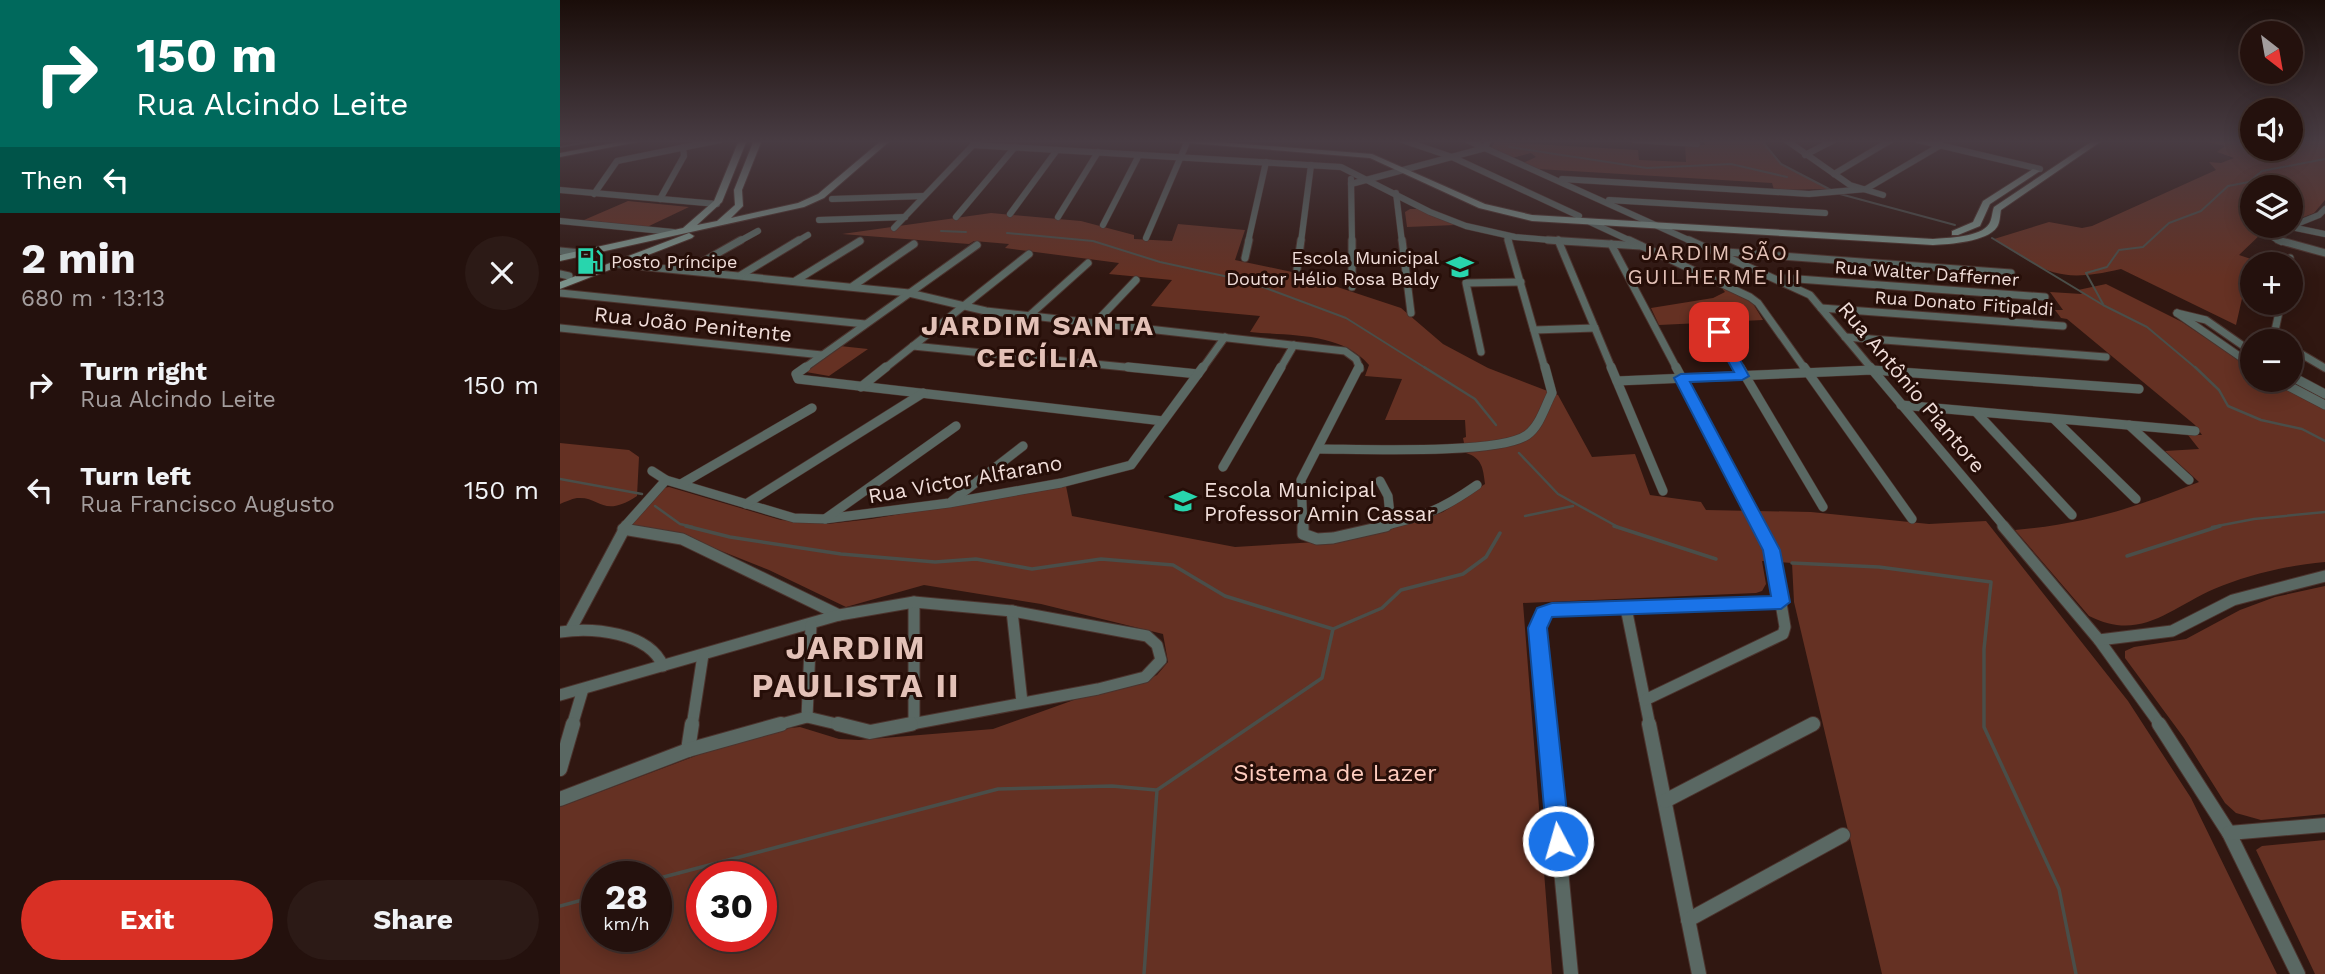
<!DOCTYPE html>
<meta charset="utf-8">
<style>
body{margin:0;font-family:"Work Sans",sans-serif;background:#2c1a16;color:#f1f3f6;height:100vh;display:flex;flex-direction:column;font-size:26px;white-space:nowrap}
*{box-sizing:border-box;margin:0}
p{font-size:23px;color:#a39d9d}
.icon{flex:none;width:38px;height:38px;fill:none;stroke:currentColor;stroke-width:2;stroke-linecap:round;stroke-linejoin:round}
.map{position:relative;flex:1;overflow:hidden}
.sheet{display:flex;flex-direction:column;background:#24110d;width:560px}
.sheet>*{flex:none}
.banner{background:#00695c;color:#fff;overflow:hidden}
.needle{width:46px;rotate:149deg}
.buttons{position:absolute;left:1680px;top:21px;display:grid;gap:14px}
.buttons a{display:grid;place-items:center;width:63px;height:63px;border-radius:50%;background:#24110d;box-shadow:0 4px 18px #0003,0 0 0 2px #41312e;font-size:35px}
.speed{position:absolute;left:21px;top:861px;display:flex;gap:14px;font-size:35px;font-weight:700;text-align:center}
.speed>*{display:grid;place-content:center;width:91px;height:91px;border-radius:50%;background:#24110d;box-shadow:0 4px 18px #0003,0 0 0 2px #41312e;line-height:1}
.speed small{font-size:18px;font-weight:400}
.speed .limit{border:10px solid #d22;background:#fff;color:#111}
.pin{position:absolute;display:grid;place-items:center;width:60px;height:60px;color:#fff;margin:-30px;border-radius:14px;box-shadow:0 4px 10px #0006}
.me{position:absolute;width:77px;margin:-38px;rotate:354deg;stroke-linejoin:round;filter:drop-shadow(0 0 5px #0008)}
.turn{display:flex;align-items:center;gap:24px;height:147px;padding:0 21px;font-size:32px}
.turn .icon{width:91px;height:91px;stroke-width:2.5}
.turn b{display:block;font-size:49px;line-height:60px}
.then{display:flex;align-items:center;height:66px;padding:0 21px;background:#0003;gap:14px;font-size:26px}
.round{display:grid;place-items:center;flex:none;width:74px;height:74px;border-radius:37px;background:#2c1a16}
.summary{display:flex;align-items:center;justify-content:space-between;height:119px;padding:0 21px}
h1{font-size:42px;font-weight:700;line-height:52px}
.cta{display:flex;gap:14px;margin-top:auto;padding:14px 21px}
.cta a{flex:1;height:80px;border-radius:42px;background:#d93025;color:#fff;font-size:28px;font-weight:700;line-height:80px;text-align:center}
.cta a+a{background:#2c1a16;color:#f1f3f6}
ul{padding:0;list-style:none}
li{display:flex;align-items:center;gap:21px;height:105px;padding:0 21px}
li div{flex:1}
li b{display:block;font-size:26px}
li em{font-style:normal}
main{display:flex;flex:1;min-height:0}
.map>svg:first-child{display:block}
.green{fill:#653123;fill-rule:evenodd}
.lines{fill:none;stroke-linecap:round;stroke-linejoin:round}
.stream-far2{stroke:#4a4e49;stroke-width:2}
.stream-far1{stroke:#4a4e49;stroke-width:2.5}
.stream{stroke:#4a4e49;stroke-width:3.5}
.street-far4-casing{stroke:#4b332d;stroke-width:7}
.street-far3-casing{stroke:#4b332d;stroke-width:9}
.street-far2-casing{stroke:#4b332d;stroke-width:10}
.street-far1-casing{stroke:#4b332d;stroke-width:13}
.street-casing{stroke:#4b332d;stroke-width:16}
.secondary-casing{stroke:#4b332d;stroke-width:2}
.street-far4{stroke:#5a6863;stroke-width:6}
.street-far3{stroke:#5a6863;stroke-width:7}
.street-far2{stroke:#5a6863;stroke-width:9}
.street-far1{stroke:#5a6863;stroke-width:11}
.street{stroke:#5a6863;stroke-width:14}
.secondary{fill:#7b928a;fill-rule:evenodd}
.route{fill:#1a73e8;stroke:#114b97;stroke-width:2}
.labels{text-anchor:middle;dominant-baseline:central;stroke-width:6;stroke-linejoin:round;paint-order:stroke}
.far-poi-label{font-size:18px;fill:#f0ddd9;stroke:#260e08;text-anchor:end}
.far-street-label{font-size:18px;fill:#f0ddd9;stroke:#260e08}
.far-quarter-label{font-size:21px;letter-spacing:2px;fill:#e3c1b7;stroke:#260e08}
.street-label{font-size:21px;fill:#f0ddd9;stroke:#260e08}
.poi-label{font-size:21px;fill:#f0ddd9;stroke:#260e08;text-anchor:start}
.near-park-label{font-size:24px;fill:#feccbe;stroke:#260e08}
.district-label{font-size:28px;font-weight:bold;letter-spacing:2px;fill:#e3c1b7;stroke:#260e08}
.near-district-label{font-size:33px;font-weight:bold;letter-spacing:2px;fill:#e3c1b7;stroke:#260e08}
</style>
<main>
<section class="sheet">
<div class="banner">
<div class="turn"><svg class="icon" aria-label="right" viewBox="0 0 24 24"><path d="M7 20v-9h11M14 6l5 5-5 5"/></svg><div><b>150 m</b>Rua Alcindo Leite</div></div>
<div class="then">Then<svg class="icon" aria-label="left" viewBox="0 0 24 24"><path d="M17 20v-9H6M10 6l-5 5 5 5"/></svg></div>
</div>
<div class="summary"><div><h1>2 min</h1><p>680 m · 13:13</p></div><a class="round"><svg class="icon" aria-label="close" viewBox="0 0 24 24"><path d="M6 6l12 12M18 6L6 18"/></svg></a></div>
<ul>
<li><svg class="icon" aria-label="right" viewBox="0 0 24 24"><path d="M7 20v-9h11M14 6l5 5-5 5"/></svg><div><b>Turn right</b><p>Rua Alcindo Leite</p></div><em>150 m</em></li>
<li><svg class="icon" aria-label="left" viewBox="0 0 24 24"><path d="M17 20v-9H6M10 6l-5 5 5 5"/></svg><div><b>Turn left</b><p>Rua Francisco Augusto</p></div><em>150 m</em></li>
</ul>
<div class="cta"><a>Exit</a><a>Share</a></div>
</section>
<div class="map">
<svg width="1765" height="974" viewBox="0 0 1765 974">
<rect width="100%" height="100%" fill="#301711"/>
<!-- green -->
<g class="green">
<polygon points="1143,140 1201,140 1221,164 1269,189 1214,190 1212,183 978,169 963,163 976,157 971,153 952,158 931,148 935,142 1078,150 1079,160 1126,162 1125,144 1145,145"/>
<path d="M1639,140H1692V149H1731V140H1765V200L1754,213L1731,222V187H1692V226H1721L1702,233L1679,255L1691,259L1676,325L1561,269C1497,284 1486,272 1434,239L1489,222L1522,228L1532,226L1656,170L1649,162L1661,163L1674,158L1657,152L1665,146Z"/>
<polygon points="68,201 129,207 87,227 24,220"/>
<polygon points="850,209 858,209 895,225 847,227 845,212"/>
<path d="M431,213L521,221L574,235V239L612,241L618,224L685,230L675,260L732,272L841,308L883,344L928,368L998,395L1032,457L1075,454L1090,495L1141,502L1146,510L1251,512L1369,524L1426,521L1568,701L1631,798L1717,974H1322L1234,602L1232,563L1202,561L1206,584L1202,591L1196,593L963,603L992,974H0V807L146,752L221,729L240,727L279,739L299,740L433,729L525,696L581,683L597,675L608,662L603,634L481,604L364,585L286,607L209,570L121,535L70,526L103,488L109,487L221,520L267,524L311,519L506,486L512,516L675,547L773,541L857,522L883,512L925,484C923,468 922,458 906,453L903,438L906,437L905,420H825L842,379L805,376L809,365C781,332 730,336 690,332L700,316L591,306L612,280L549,274L559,263L445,248L449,244L414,241L409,244L282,234ZM37,877H96V936H37ZM142,877H201V936H142Z"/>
<path d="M1546,284L1622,322L1692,369V380H1710L1765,409V562C1728,565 1688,575 1654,589C1609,609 1580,642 1529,616L1455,530C1525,524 1574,508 1639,482L1605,451L1639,449L1628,435H1642L1635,425L1507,319L1501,318L1495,310H1503L1490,292L1522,294L1518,290Z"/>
<polygon points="1160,286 1192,302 1203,320 1099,325 1091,308 1153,298 1165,292"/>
<polygon points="280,346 308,349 269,376 246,372"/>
<path d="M0,443L69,450L79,457L77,496C42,519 41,496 17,498C11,499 5,502 0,504Z"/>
<polygon points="1765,586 1765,814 1701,820 1676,813 1665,803 1624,738 1565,658 1565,651 1574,647 1626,639 1680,610 1715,597"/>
<polygon points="1765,840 1765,974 1755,974 1696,850 1702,846"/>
</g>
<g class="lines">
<!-- stream-far2 -->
<g class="stream-far2">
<polyline points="1201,140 1221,164 1271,190"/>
<polyline points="0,147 39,140"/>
<polyline points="949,147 1087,168 1171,164 1227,177"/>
<polyline points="1280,194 1395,225"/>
<polyline points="381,231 406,232"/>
<polyline points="447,233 533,241 600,262 687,281 786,318 867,369"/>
<polyline points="1432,238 1543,305 1587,327 1637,369"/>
<polyline points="1543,304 1526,273 1547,267 1559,250 1583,247 1609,223 1641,211 1668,186 1689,182 1702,171 1765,159"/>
</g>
<!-- stream-far1 -->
<g class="stream-far1">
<polyline points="864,367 915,399 936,425"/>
<polyline points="1635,367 1659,390 1668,406 1701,420 1742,429 1765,441"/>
<polyline points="959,453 998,494 1058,527"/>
<polyline points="0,479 82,494"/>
<polyline points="95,506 120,524 133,527"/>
<polyline points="965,516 1013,506"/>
<polyline points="1652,527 1694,519 1765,512"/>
</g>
<!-- stream -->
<g class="stream">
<polyline points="126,526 170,537 281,554 375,562 416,559 472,569 541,559 613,565 665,596 773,629"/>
<polyline points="1054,526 1156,559"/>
<polyline points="1567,556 1660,526"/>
<polyline points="1232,563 1319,567 1431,582 1424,649 1424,727 1499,889 1516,974"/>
<polyline points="96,879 438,789 552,786 596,790"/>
<polyline points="0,906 37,896"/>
<polyline points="584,974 597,790 762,678 773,629 822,608 841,590 903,574 926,557 940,533"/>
</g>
<defs>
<g id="street-far4">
<polyline points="842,140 892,157 1019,216"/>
<polyline points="907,140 1133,242"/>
<polyline points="1075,140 1137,144"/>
<polyline points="1226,140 1290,185 1323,195"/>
<polyline points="1358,140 1480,169"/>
<polyline points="413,145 781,167 870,212 906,226 955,237 1013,242"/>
<polyline points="1245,155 1274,140"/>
<polyline points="1274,174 1331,140"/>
<polyline points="791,179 792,242"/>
<polyline points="1002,179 1249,194 1306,189 1381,145"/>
<polyline points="791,184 925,148 928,140"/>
<polyline points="0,190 157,204"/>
<polyline points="836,193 842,242"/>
<polyline points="34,194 57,161 160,140"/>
<polyline points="100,199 124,156 123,147"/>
<polyline points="272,199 364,196"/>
<polyline points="1049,200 1265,213"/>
<polyline points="450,214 497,150"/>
<polyline points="396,217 455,147"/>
<polyline points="498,217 538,152"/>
<polyline points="259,220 345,217"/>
<polyline points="0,221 113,232"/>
<polyline points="1030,222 1073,242"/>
<polyline points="543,225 579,155"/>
<polyline points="1731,227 1765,234"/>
<polyline points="334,228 416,142"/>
<polyline points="947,236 949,242"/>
<polyline points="586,238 628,140"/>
<polyline points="178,242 198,231"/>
<polyline points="236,242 248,235"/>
<polyline points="688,242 706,162"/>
<polyline points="741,242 751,165"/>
<polyline points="1721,242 1709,235 1759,215 1765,209"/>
</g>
<g id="street-far3">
<polyline points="792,240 792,287"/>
<polyline points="842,240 851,313"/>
<polyline points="948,240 985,369"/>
<polyline points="988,240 1081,246"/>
<polyline points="998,240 1052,369"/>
<polyline points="1069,240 1190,297 1198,303 1245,369"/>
<polyline points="1129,240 1250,295 1312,369"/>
<polyline points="1718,240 1765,253"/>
<polyline points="1051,244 1117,369"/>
<polyline points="0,251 21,253"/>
<polyline points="1166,252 1451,273"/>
<polyline points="685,258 689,240"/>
<polyline points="57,264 349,293 426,311 785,351 796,359 800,369"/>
<polyline points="1729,264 1730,258"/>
<polyline points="737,269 741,240"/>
<polyline points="128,270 181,240"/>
<polyline points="0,274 9,276"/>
<polyline points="181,275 239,240"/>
<polyline points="1224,278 1485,297"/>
<polyline points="235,281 300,241"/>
<polyline points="293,286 354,244"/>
<polyline points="0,293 305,324"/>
<polyline points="1721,303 1714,335 1721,341"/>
<polyline points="1261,308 1503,326"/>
<polyline points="1617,313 1692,365"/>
<polyline points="1617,313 1646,320 1692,352"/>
<polyline points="470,315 528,263"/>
<polyline points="536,322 576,280"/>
<polyline points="0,328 262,355"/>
<polyline points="974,330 1035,328"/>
<polyline points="1159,332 1181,369"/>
<polyline points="1285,337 1546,357"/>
<polyline points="353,346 585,369"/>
<polyline points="1731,348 1765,368"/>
<polyline points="921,352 906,283 961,282"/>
<polyline points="243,369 417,245"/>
<polyline points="324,369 469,254"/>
<polyline points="642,369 665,337"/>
<polyline points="720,369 734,345"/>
</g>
<g id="street-far2">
<polyline points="246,367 236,374 238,379 603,421"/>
<polyline points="568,367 638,374"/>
<polyline points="1051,367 1103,491"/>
<polyline points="1116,367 1201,527"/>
<polyline points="1180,367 1263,507"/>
<polyline points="1244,367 1352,519"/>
<polyline points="1310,367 1445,527"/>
<polyline points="1731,376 1765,394"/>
<polyline points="1717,380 1765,405"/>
<polyline points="1057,381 1312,370 1579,389"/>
<polyline points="301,387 326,367"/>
<polyline points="1341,405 1635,431"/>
<polyline points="1416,412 1512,515"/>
<polyline points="1494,419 1576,499"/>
<polyline points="1569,425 1629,480"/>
<path d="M758,449C799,449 939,455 967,435C980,426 985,406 992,393L985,367"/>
<polyline points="663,467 721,367"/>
<polyline points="92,471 106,480 234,518 265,519 389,503 501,483 571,465 643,367"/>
<polyline points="820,481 828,496 831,524"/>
<polyline points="121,484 252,408"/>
<polyline points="392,501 463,446"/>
<polyline points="186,504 363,393"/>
<polyline points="265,519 396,426"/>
<polyline points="64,527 106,480"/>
<polyline points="743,527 741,480 799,367"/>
<path d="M818,527C862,517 880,511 917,485"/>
</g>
<g id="street-far1">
<polyline points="743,526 743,534 757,539 773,538 826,526"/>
<polyline points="1443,526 1539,640 1601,726"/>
<polyline points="63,529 122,539 279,615"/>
<polyline points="354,602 354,724"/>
<polyline points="1066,608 1090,726"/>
<polyline points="452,611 462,702"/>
<polyline points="11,629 66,526"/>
<path d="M0,632C32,627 89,632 103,666"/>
<polyline points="1539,640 1612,631 1673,600 1765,576"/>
<polyline points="0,695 279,615 354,602 452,611 587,636 597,645 601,660 585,677 538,689 341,726"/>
<polyline points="1085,700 1223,634 1225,627 1212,550 1200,526"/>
<polyline points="247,717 251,625"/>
<polyline points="12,726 23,689"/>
<polyline points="132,726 143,655"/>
<polyline points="214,726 247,717 285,726"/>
<polyline points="987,726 978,628 979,619 992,609 1221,602"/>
<polyline points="1250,726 1254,724"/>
</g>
<g id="street">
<polyline points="278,724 310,732 351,724"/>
<polyline points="987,724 1011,974"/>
<polyline points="1089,724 1139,974"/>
<polyline points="1599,724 1669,833 1738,974"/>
<polyline points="128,750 132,724"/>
<polyline points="0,769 13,724"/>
<polyline points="0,799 128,750 221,724"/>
<polyline points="1105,801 1253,724"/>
<polyline points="1669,833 1765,825"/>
<polyline points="1128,920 1283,835"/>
</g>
<g id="secondary">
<polygon points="70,140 88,140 0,157 0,153"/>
<polygon points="179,140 187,140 162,202 137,225 157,221 175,205 174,190 194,140 202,140 182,190 183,206 171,218 238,203 258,194 322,140 331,140 264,198 244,207 0,261 0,255 123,228 154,201"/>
<path d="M593,140H631L812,154L925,204L972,215L1373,239C1387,238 1421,237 1429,224C1432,220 1432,212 1434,207L1534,140H1543L1441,210C1440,215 1440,223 1437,227C1427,242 1390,244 1373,245L972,221L919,208L810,158Z"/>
<polygon points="1473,169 1480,171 1430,204 1420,226 1398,235 1392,235 1392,231 1413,222 1423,201"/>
<polygon points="129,233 134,236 132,238 0,289 0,282"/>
</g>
</defs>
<!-- street-far4 casing -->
<use href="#street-far4" class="street-far4-casing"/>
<!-- street-far3 casing -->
<use href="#street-far3" class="street-far3-casing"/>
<!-- street-far2 casing -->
<use href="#street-far2" class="street-far2-casing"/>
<!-- street-far1 casing -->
<use href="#street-far1" class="street-far1-casing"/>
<!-- street casing -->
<use href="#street" class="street-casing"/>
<!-- secondary casing -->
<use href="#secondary" class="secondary-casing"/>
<!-- street-far4 -->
<use href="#street-far4" class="street-far4"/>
<!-- street-far3 -->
<use href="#street-far3" class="street-far3"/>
<!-- street-far2 -->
<use href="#street-far2" class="street-far2"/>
<!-- street-far1 -->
<use href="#street-far1" class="street-far1"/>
<!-- street -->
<use href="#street" class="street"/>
<!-- secondary -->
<use href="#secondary" class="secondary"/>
</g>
<!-- sky -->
<linearGradient id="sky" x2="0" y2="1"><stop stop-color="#1a0d09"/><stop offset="0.51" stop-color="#483c43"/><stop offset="1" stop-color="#483c43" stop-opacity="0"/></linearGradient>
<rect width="1765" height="277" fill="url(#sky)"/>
<!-- route -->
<polygon class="route" points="1154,329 1163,329 1189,376 1182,380 1130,382 1220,550 1230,602 1221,609 992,617 987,628 1010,841 1007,848 998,851 990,848 987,841 968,628 977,608 992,603 1211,596 1203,550 1114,378 1121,374 1174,372 1152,332"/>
<!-- icons -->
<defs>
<symbol id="fuel-bare" viewBox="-9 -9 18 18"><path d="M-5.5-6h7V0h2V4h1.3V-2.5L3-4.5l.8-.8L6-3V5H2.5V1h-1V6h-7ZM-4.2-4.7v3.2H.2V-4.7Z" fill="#28d5ad" stroke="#260e08" stroke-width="2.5" paint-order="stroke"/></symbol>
<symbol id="school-bare" viewBox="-9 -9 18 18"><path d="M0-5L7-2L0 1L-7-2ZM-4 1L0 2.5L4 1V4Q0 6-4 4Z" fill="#28d5ad" stroke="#260e08" stroke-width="2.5" paint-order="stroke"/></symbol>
</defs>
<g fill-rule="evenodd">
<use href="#fuel-bare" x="11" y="242" width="38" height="38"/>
<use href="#school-bare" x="881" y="248" width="38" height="38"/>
<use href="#school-bare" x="604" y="482" width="38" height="38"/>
</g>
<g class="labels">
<!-- far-poi labels -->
<g class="far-poi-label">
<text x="879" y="257">Escola Municipal<tspan x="879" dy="21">Doutor Hélio Rosa Baldy</tspan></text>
<text x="51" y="261" text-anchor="start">Posto Príncipe</text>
</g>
<!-- far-street labels -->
<g class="far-street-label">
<text transform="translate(1367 273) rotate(4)">Rua Walter Dafferner</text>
<text transform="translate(1404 303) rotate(4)">Rua Donato Fitipaldi</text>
</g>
<!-- far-quarter labels -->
<g class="far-quarter-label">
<text x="1155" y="252">JARDIM SÃO<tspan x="1155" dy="24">GUILHERME III</tspan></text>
</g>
<!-- street labels -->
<g class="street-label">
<text transform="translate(133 324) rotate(6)">Rua João Penitente</text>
<text transform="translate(1352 387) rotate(50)">Rua Antônio Piantore</text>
<text transform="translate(405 479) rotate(-10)">Rua Victor Alfarano</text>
</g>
<!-- poi labels -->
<g class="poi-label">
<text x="644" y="489">Escola Municipal<tspan x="644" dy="24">Professor Amin Cassar</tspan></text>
</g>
<!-- near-park labels -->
<g class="near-park-label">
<text x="775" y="773">Sistema de Lazer</text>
</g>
<!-- district labels -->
<g class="district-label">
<text x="478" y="325">JARDIM SANTA<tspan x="478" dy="32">CECÍLIA</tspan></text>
</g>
<!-- near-district labels -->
<g class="near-district-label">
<text x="296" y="647">JARDIM<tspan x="296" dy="38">PAULISTA II</tspan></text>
</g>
</g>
</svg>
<div class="buttons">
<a><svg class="needle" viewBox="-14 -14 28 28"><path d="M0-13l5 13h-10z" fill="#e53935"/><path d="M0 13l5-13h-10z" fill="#a39d9d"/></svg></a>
<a><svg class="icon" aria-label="sound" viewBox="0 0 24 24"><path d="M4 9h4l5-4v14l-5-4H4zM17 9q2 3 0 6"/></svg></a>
<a><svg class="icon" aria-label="layers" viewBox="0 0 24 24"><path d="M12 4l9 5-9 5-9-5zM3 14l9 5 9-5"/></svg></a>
<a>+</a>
<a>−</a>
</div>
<div class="speed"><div>28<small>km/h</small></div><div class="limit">30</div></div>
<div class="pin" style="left:1159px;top:332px;background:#d93025"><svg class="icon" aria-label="arrive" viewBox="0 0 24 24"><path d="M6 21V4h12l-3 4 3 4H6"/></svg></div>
<svg class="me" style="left:998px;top:841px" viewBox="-20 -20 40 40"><circle r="17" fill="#1a73e8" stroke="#fff" stroke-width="3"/><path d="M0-11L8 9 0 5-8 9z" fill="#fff"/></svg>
</div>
</main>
